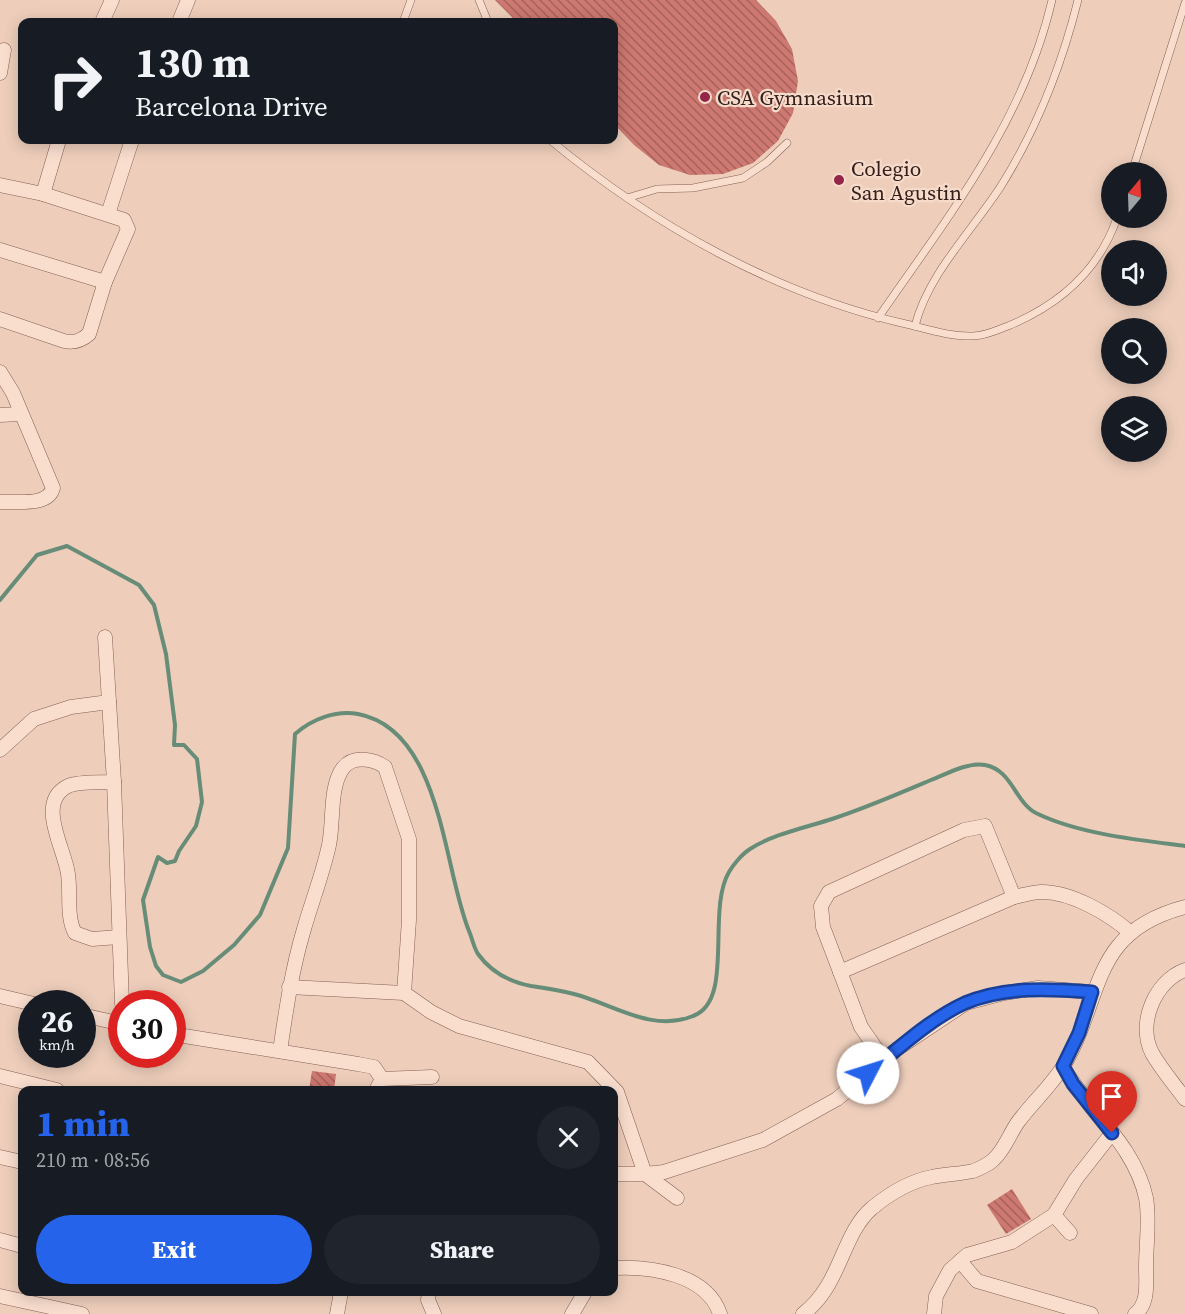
<!DOCTYPE html>
<meta charset="utf-8">
<style>
body{margin:0;font-family:"Source Serif 4",serif;background:#20242c;color:#f1f3f6;height:100vh;display:flex;flex-direction:column;font-size:22px;white-space:nowrap}
*{box-sizing:border-box;margin:0}
p{font-size:20px;color:#9ea1a6}
.icon{flex:none;width:33px;height:33px;fill:none;stroke:currentColor;stroke-width:2;stroke-linecap:round;stroke-linejoin:round}
.map{position:relative;flex:1;overflow:hidden}
.side{position:absolute;left:18px;top:1086px;width:600px;height:210px;display:flex;flex-direction:column;background:#171b24;border-radius:12px;box-shadow:0 3px 15px #0003}
.side>*{flex:none}
.hud{position:absolute;left:18px;top:18px;width:600px;height:126px;border-radius:12px;box-shadow:0 3px 15px #0003;background:#171b24;color:#f1f3f6;overflow:hidden}
.needle{width:39px;rotate:19deg}
.controls{position:absolute;left:1101px;top:162px;display:grid;gap:12px}
.controls a{display:grid;place-items:center;width:66px;height:66px;border-radius:50%;background:#171b24;box-shadow:0 3px 15px #0003;font-size:30px}
.speed{position:absolute;left:18px;top:990px;display:flex;gap:12px;font-size:30px;font-weight:700;text-align:center}
.speed>*{display:grid;place-content:center;width:78px;height:78px;border-radius:50%;background:#171b24;box-shadow:0 3px 15px #0003;line-height:1}
.speed small{font-size:15px;font-weight:400}
.speed .limit{border:9px solid #d22;background:#fff;color:#111}
.pin{position:absolute;display:grid;place-items:center;width:51px;height:51px;color:#fff;margin:-62px -26px;border-radius:50% 50% 50% 0;rotate:-45deg;box-shadow:0 0 6px #0007}
.pin .icon{rotate:45deg}
.me{position:absolute;width:66px;margin:-33px;rotate:50deg;stroke-linejoin:round;filter:drop-shadow(0 0 4px #0008)}
.turn{display:flex;align-items:center;gap:21px;height:126px;padding:0 18px;font-size:27px}
.turn .icon{width:78px;height:78px;stroke-width:2.5}
.turn b{display:block;font-size:42px;line-height:51px}
.round{display:grid;place-items:center;flex:none;width:63px;height:63px;border-radius:32px;background:#20242c}
.summary{display:flex;align-items:center;justify-content:space-between;height:102px;padding:0 18px}
h1{font-size:36px;font-weight:800;line-height:45px;color:#2563eb}
.cta{display:flex;gap:12px;margin-top:auto;padding:12px 18px}
.cta a{flex:1;height:69px;border-radius:36px;background:#2563eb;color:#fff;font-size:24px;font-weight:800;line-height:69px;text-align:center}
.cta a+a{background:#20242c;color:#f1f3f6}
.map>svg:first-child{display:block}
.lines{fill:none;stroke-linecap:round;stroke-linejoin:round}
.stream{stroke:#678c77;stroke-width:4}
.building{fill:url(#building-back-hatch)}
.service-casing{stroke:#855f55;stroke-width:8}
.minor-casing{stroke:#855f55;stroke-width:15}
.service{stroke:#f9dece;stroke-width:7}
.minor{stroke:#f9dece;stroke-width:14}
.route-casing{stroke:#184099;stroke-width:15}
.route{stroke:#2563eb;stroke-width:10}
.poi-dot{fill:#952449;stroke:#f6dbca;stroke-width:2}
.labels{text-anchor:middle;dominant-baseline:central;stroke-width:4.5;stroke-linejoin:round;paint-order:stroke}
.poi-label{font-size:21px;fill:#341e1a;stroke:#f6dbca;text-anchor:start}
</style>
<div class="map">
<svg width="1185" height="1314" viewBox="0 0 1185 1314">
<defs>
<pattern id="building-back-hatch" width="6" height="6" patternUnits="userSpaceOnUse" patternTransform="scale(1.5)"><rect width="6" height="6" fill="#cd7870"/><path d="M-1 5l2 2M0 0l6 6M5-1l2 2" fill="none" stroke="#a7625b"/></pattern>
</defs>
<rect width="100%" height="100%" fill="#eecebb"/>
<g class="lines">
<!-- stream -->
<path class="stream" d="M0,600L37,555L67,546L139,585L154,605L166,654L175,725L174,745H184L197,759L202,802L196,826L179,851L175,861L167,863L158,857L143,900L150,947L156,966L163,975L181,982L203,971L234,945L260,915L288,848L295,734C312,719 336,710 358,714C442,730 443,868 469,931C472,938 474,948 478,954C491,972 510,982 531,986C545,988 559,990 574,994C613,1004 652,1033 693,1016C735,1001 706,911 729,872C733,865 742,854 750,849C771,835 807,827 832,819C866,808 898,794 931,780C947,774 967,762 985,765C1013,770 1015,804 1038,814C1080,834 1139,840 1185,846"/>
</g>
<!-- building -->
<g class="building">
<polygon points="495,0 756,0 776,21 792,49 798,81 793,113 778,141 753,163 723,174 690,175 659,165 634,145 614,124 614,22 517,22"/>
<polygon points="312,1071 336,1074 334,1090 309,1090"/>
<polygon points="1012,1189 1031,1219 1006,1234 987,1205"/>
</g>
<g class="lines">
<defs>
<g id="service">
<polyline points="479,0 488,22"/>
<polyline points="403,22 411,0"/>
<path d="M550,140C653,225 775,294 906,324C927,329 951,337 973,336C985,336 997,330 1008,326C1059,305 1099,270 1117,218"/>
<polyline points="1132,172 1185,3"/>
<polyline points="627,198 657,189 693,188 743,178 767,162 787,143"/>
<path d="M878,318C947,218 1024,122 1052,0"/>
<path d="M915,326C928,274 972,231 1001,186C1036,130 1062,64 1078,0"/>
</g>
<g id="minor">
<polyline points="102,22 112,0"/>
<polyline points="179,22 188,0"/>
<polyline points="0,73 4,50"/>
<path d="M0,185L43,194L124,220L128,229L105,282L89,334C81,341 74,343 64,341L0,319"/>
<polyline points="43,194 59,140"/>
<polyline points="108,214 132,140"/>
<polyline points="0,250 105,282"/>
<path d="M0,372L13,393L53,488C48,507 16,501 0,502"/>
<polyline points="0,415 20,414"/>
<polyline points="105,637 114,782 122,1004"/>
<polyline points="0,750 34,719 71,707 109,702"/>
<path d="M114,782C101,783 80,781 68,786C35,802 65,849 68,874C71,894 66,916 75,933L92,939L119,937"/>
<path d="M1185,970C1155,981 1137,1023 1152,1053C1161,1069 1174,1084 1185,1099"/>
<path d="M840,972L1014,897C1023,895 1033,892 1042,892C1072,892 1109,914 1131,933"/>
<polyline points="289,987 404,993"/>
<polyline points="0,996 34,1004"/>
<polyline points="82,1015 122,1024"/>
<polyline points="172,1034 358,1064 374,1067 382,1079"/>
<path d="M280,1051C286,1010 292,969 304,929C312,901 323,873 329,845C334,822 329,787 343,768C353,755 374,759 385,767L409,839V920L404,993L431,1012L459,1026L588,1062L617,1092L645,1174L664,1172L763,1140L837,1099L897,1049L966,1003L1004,993L1038,988L1092,992"/>
<polyline points="884,1060 861,1027 823,927 821,906 829,892 964,830 985,826 1014,897"/>
<path d="M1063,1067C1089,1111 1135,1146 1146,1198C1150,1219 1146,1245 1146,1267C1146,1283 1149,1304 1135,1314"/>
<polyline points="0,1076 57,1090"/>
<polyline points="376,1090 382,1079 432,1077"/>
<polyline points="0,1157 22,1162"/>
<polyline points="614,1174 645,1174 677,1198"/>
<polyline points="1054,1215 1070,1233"/>
<polyline points="0,1240 22,1246"/>
<polyline points="960,1261 977,1281 1091,1314"/>
<path d="M614,1268C650,1266 707,1274 720,1314"/>
<polyline points="429,1292 428,1300 434,1314"/>
<polyline points="0,1296 82,1314"/>
<polyline points="337,1314 341,1292"/>
<polyline points="572,1314 585,1292"/>
<path d="M803,1314C842,1284 841,1235 872,1208C889,1194 911,1181 932,1177C946,1174 960,1174 973,1171C979,1169 989,1164 993,1160C1004,1151 1010,1133 1018,1122C1032,1103 1052,1085 1064,1065C1104,997 1089,932 1185,907"/>
<polyline points="934,1314 936,1296 950,1270 967,1255 1012,1242 1054,1215 1076,1179 1112,1133"/>
</g>
</defs>
<!-- service casing -->
<use href="#service" class="service-casing"/>
<!-- minor casing -->
<use href="#minor" class="minor-casing"/>
<!-- service -->
<use href="#service" class="service"/>
<!-- minor -->
<use href="#minor" class="minor"/>
</g>
<g class="lines">
<defs>
<path id="route" d="M868,1073C898,1049 930,1019 965,1003C1005,986 1051,989 1092,992L1079,1033L1063,1066L1073,1084L1112,1133"/>
</defs>
<!-- route casing -->
<use href="#route" class="route-casing"/>
<!-- route -->
<use href="#route" class="route"/>
</g>
<!-- markers -->
<g class="poi-dot">
<circle cx="705" cy="97" r="6"/>
<circle cx="839" cy="180" r="6"/>
</g>
<g class="labels">
<!-- poi labels -->
<g class="poi-label">
<text x="717" y="97">CSA Gymnasium</text>
<text x="851" y="168">Colegio<tspan x="851" dy="24">San Agustin</tspan></text>
</g>
</g>
</svg>
<div class="controls">
<a><svg class="needle" viewBox="-14 -14 28 28"><path d="M0-13l5 13h-10z" fill="#e53935"/><path d="M0 13l5-13h-10z" fill="#9ea1a6"/></svg></a>
<a><svg class="icon" aria-label="sound" viewBox="0 0 24 24"><path d="M4 9h4l5-4v14l-5-4H4zM17 9q2 3 0 6"/></svg></a>
<a><svg class="icon" aria-label="search" viewBox="0 0 24 24"><circle cx="10" cy="10" r="6"/><path d="M15 15l6 6"/></svg></a>
<a><svg class="icon" aria-label="layers" viewBox="0 0 24 24"><path d="M12 4l9 5-9 5-9-5zM3 14l9 5 9-5"/></svg></a>
</div>
<div class="speed"><div>26<small>km/h</small></div><div class="limit">30</div></div>
<div class="pin" style="left:1112px;top:1133px;background:#d93025"><svg class="icon" aria-label="arrive" viewBox="0 0 24 24"><path d="M6 21V4h12l-3 4 3 4H6"/></svg></div>
<svg class="me" style="left:868px;top:1073px" viewBox="-20 -20 40 40"><circle r="19" fill="#fff"/><path d="M0-13L10 11 0 6-10 11z" fill="#2563eb"/></svg>
<div class="hud">
<div class="turn"><svg class="icon" aria-label="right" viewBox="0 0 24 24"><path d="M7 20v-9h11M14 6l5 5-5 5"/></svg><div><b>130 m</b>Barcelona Drive</div></div>
</div>
<section class="side">
<div class="summary"><div><h1>1 min</h1><p>210 m · 08:56</p></div><a class="round"><svg class="icon" aria-label="close" viewBox="0 0 24 24"><path d="M6 6l12 12M18 6L6 18"/></svg></a></div>
<div class="cta"><a>Exit</a><a>Share</a></div>
</section>
</div>
